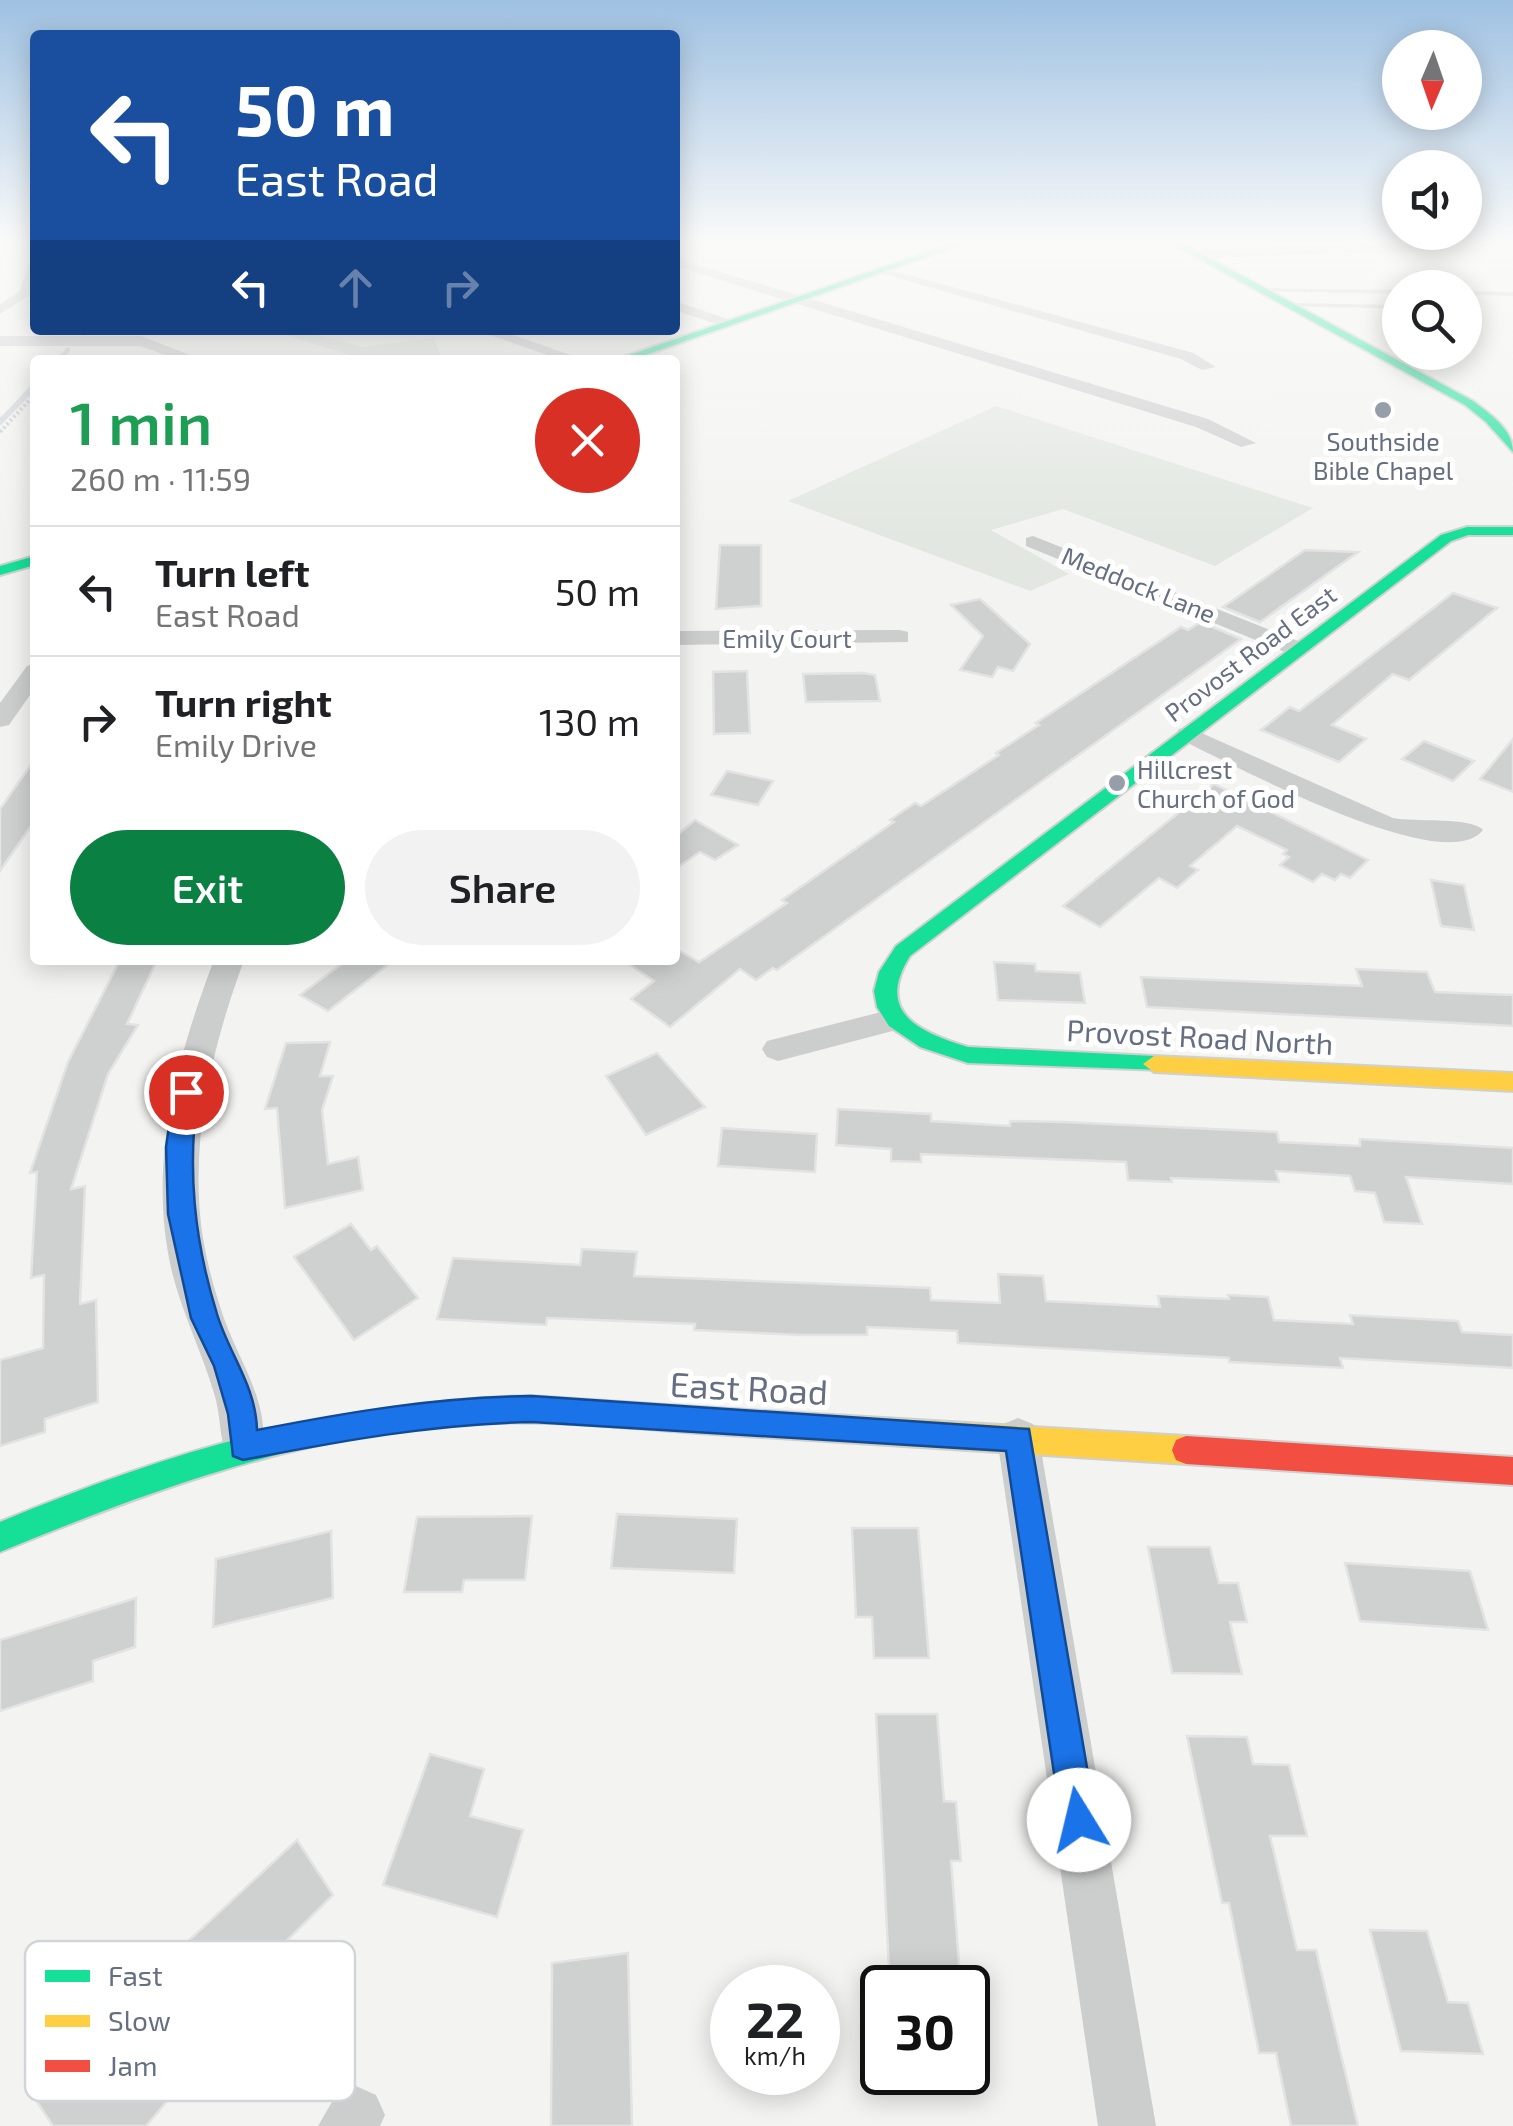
<!DOCTYPE html>
<meta charset="utf-8">
<style>
body{margin:0;font-family:"Exo 2",sans-serif;background:#f2f2f2;color:#202124;height:100vh;display:flex;flex-direction:column;font-size:38px;white-space:nowrap}
*{box-sizing:border-box;margin:0}
p{font-size:32px;color:#757577}
.icon{flex:none;width:55px;height:55px;fill:none;stroke:currentColor;stroke-width:2;stroke-linecap:round;stroke-linejoin:round}
.map{position:relative;flex:1;overflow:hidden}
.drawer{position:absolute;left:30px;top:355px;width:650px;height:610px;display:flex;flex-direction:column;background:#fff;border-radius:10px;box-shadow:0 5px 25px #0003}
.drawer>*{flex:none}
.guide{position:absolute;left:30px;top:30px;width:650px;height:305px;border-radius:10px;box-shadow:0 5px 25px #0003;background:#1a4fa0;color:#fff;overflow:hidden}
.needle{width:65px;rotate:182deg}
.fabs{position:absolute;left:1382px;top:30px;display:grid;gap:20px}
.fabs a{display:grid;place-items:center;width:100px;height:100px;border-radius:50%;background:#fff;box-shadow:0 5px 25px #0003;font-size:50px}
.speed{position:absolute;left:710px;top:1965px;display:flex;gap:20px;font-size:50px;font-weight:700;text-align:center}
.speed>*{display:grid;place-content:center;width:130px;height:130px;border-radius:50%;background:#fff;box-shadow:0 5px 25px #0003;line-height:1}
.speed small{font-size:25px;font-weight:400}
.speed .limit{border:5px solid #111;border-radius:15px;background:#fff;color:#111}
.pin{position:absolute;display:grid;place-items:center;width:85px;height:85px;color:#fff;margin:-42px;border:5px solid #fff;border-radius:50%;box-shadow:0 2px 10px #0007}
.me{position:absolute;width:110px;margin:-55px;rotate:351deg;stroke-linejoin:round;filter:drop-shadow(0 0 8px #0008)}
.turn{display:flex;align-items:center;gap:35px;height:210px;padding:0 40px;font-size:45px}
.turn .icon{width:130px;height:130px;stroke-width:2.5}
.turn b{display:block;font-size:70px;line-height:85px}
.lanes{display:flex;align-items:center;height:95px;padding:0 40px;background:#0003;justify-content:center;gap:50px;direction:ltr}
.lanes .off{opacity:.35}
.round{display:grid;place-items:center;flex:none;width:105px;height:105px;border-radius:52px;background:#f2f2f2}
.headline{display:flex;align-items:center;justify-content:space-between;height:170px;padding:0 40px}
h1{font-size:60px;font-weight:600;line-height:75px;color:#1e9e55}
.action{display:flex;gap:20px;margin-top:auto;padding:20px 40px}
.action a{flex:1;height:115px;border-radius:60px;background:#0b8043;color:#fff;font-size:40px;font-weight:600;line-height:115px;text-align:center}
.action a+a{background:#f2f2f2;color:#202124}
ul{padding:0;list-style:none}
li{display:flex;align-items:center;gap:30px;height:130px;padding:0 40px;border-top:2px solid #e0e0e0}
li div{flex:1}
li b{display:block;font-size:38px}
li em{font-style:normal}
.map>svg:first-child{display:block}
.green{fill:#e2e7e1}
.lines{fill:none;stroke-linecap:round;stroke-linejoin:round}
.stream-far1{stroke:#cfd4d8;stroke-width:5}
.stream{stroke:#cfd4d8;stroke-width:6}
.building{fill:#cfd0d0;stroke:#e2e3e2;stroke-width:2.5}
.fast-casing{stroke:#cfd0d0;stroke-width:4}
.slow-casing{stroke:#cfd0d0;stroke-width:4}
.jam-casing{stroke:#cfd0d0;stroke-width:4}
.path{stroke:#c9caca;stroke-width:4;stroke-dasharray:2.5 2.5;stroke-linecap:butt}
.lane{fill:#cccdcd;fill-rule:evenodd}
.street{fill:#cccdcd;fill-rule:evenodd}
.fast{fill:#16e098;fill-rule:evenodd}
.slow{fill:#ffcf43;fill-rule:evenodd}
.jam{fill:#f24e42;fill-rule:evenodd}
.route{fill:#1a73e8;stroke:#114b97;stroke-width:2.5}
.poi-dot{fill:#979ea9;stroke:#fff;stroke-width:4}
.labels{text-anchor:middle;dominant-baseline:central;stroke-width:10;stroke-linejoin:round;paint-order:stroke}
.far-poi-label{font-size:25px;fill:#656f81;stroke:#fff}
.far-street-label{font-size:25px;fill:#656f81;stroke:#fff}
.street-label{font-size:30px;fill:#656f81;stroke:#fff}
.near-street-label{font-size:35px;fill:#656f81;stroke:#fff}
.key{fill:#fff;stroke:#d1d4d9;stroke-width:2.5}
.key-label{font-size:28px;fill:#656f81}
</style>
<div class="map">
<svg width="1513" height="2126" viewBox="0 0 1513 2126">
<rect width="100%" height="100%" fill="#f3f4f2"/>
<!-- green -->
<g class="green">
<polygon points="270,330 299,330 362,347 434,338 442,360 366,360"/>
<polygon points="996,406 1313,508 1215,566 1063,509 991,530 1069,574 1030,591 788,501"/>
</g>
<g class="lines">
<!-- stream-far1 -->
<g class="stream-far1">
<polyline points="83,333 86,330"/>
<polyline points="58,360 68,350"/>
<polyline points="25,395 35,385"/>
</g>
<!-- stream -->
<polyline class="stream" points="0,422 28,393"/>
</g>
<!-- building -->
<g class="building">
<polygon points="720,545 761,545 761,606 716,609"/>
<polygon points="1305,550 1358,552 1260,622 1223,607"/>
<polygon points="1453,593 1497,608 1409,680 1393,674 1332,725 1366,739 1339,762 1261,730 1290,707 1299,711"/>
<polygon points="980,599 1030,644 1013,671 998,667 992,677 960,670 983,636 951,605"/>
<polygon points="1201,622 1241,639 777,970 773,968 756,980 740,969 670,1027 631,999 654,981 623,960 675,960 676,949 699,962 787,903 782,900 894,822 890,820 915,803 921,806 999,755 996,753 1039,725 1036,723 1181,627 1188,630"/>
<polygon points="747,671 750,733 714,734 713,672"/>
<polygon points="863,673 875,675 880,701 806,702 803,674"/>
<polygon points="1513,739 1513,792 1480,779"/>
<polygon points="1424,741 1474,761 1453,781 1402,759"/>
<polygon points="35,759 35,820 0,871 0,809"/>
<polygon points="727,771 773,781 758,805 711,795"/>
<polygon points="1214,784 1368,860 1350,878 1341,874 1335,880 1322,874 1313,882 1280,865 1289,857 1283,854 1287,850 1237,826 1190,866 1198,870 1177,888 1159,878 1100,927 1063,906"/>
<polygon points="695,820 738,845 715,860 700,852 675,869 675,837"/>
<polygon points="1431,880 1464,885 1474,930 1441,926"/>
<polygon points="120,960 157,960 127,1024 138,1025 108,1074 71,1189 85,1186 80,1304 96,1300 98,1402 45,1419 45,1432 0,1446 0,1360 43,1348 44,1275 31,1278 37,1172 30,1173 68,1062"/>
<polygon points="347,960 394,960 328,1011 300,995"/>
<polygon points="994,962 1035,964 1036,971 1080,973 1085,1003 998,1000"/>
<polygon points="1356,969 1427,972 1435,992 1513,995 1513,1026 1147,1007 1141,977 1362,986"/>
<polygon points="330,1042 320,1076 333,1076 322,1110 328,1164 358,1157 363,1190 285,1208 277,1108 265,1109 286,1043"/>
<polygon points="657,1053 705,1107 646,1135 606,1076"/>
<polygon points="838,1109 931,1114 931,1121 1010,1126 1010,1121 1064,1122 1277,1132 1279,1142 1360,1146 1360,1139 1513,1148 1513,1184 1406,1177 1422,1224 1384,1222 1375,1193 1355,1191 1350,1176 1276,1171 1279,1182 1171,1178 1172,1182 1128,1180 1126,1162 921,1154 921,1162 891,1161 891,1149 836,1145"/>
<polygon points="722,1128 817,1134 815,1172 718,1166"/>
<polygon points="351,1224 371,1250 377,1246 418,1298 354,1340 294,1257"/>
<polygon points="582,1249 637,1252 634,1276 930,1288 931,1300 1000,1303 998,1274 1043,1276 1046,1301 1160,1307 1158,1296 1229,1299 1228,1295 1268,1297 1274,1320 1353,1324 1350,1315 1458,1321 1462,1332 1513,1335 1513,1368 1340,1358 1343,1368 1229,1362 1229,1358 958,1343 957,1331 867,1327 867,1335 801,1335 694,1330 695,1324 547,1318 546,1325 437,1319 453,1258 580,1265"/>
<polygon points="617,1514 737,1519 734,1573 611,1568"/>
<polygon points="532,1516 525,1580 464,1580 462,1592 404,1592 417,1517"/>
<polygon points="852,1528 918,1528 929,1658 874,1658 872,1617 856,1617"/>
<polygon points="331,1531 333,1598 213,1627 216,1559"/>
<polygon points="1148,1547 1210,1547 1219,1583 1238,1583 1247,1622 1230,1622 1242,1674 1172,1673"/>
<polygon points="1345,1563 1470,1571 1488,1630 1360,1621"/>
<polygon points="136,1598 135,1647 93,1661 93,1681 0,1711 0,1640"/>
<polygon points="876,1714 937,1714 944,1801 956,1802 961,1861 951,1861 961,1988 890,1988"/>
<polygon points="1187,1736 1247,1737 1253,1764 1289,1765 1307,1836 1270,1836 1297,1950 1316,1950 1358,2126 1291,2126 1276,2053 1259,2053 1229,1903 1222,1903"/>
<polygon points="430,1754 484,1769 470,1816 523,1830 497,1917 383,1885"/>
<polygon points="297,1840 333,1895 205,2021 170,1958"/>
<polygon points="1370,1930 1427,1931 1448,2002 1468,2003 1483,2054 1401,2051"/>
<polygon points="628,1953 632,2126 551,2126 552,1963"/>
<polygon points="87,2024 115,2063 145,2029 184,2081 146,2126 53,2126 28,2088"/>
</g>
<g class="lines">
<defs>
<g id="fast">
<polygon points="962,240 975,240 631,360 615,360"/>
<path d="M1165,240H1176L1473,401C1490,414 1513,429 1513,452L1486,422L1465,405Z"/>
<path d="M1467,527H1513V535H1468L1451,541L910,956C875,1012 918,1032 968,1047L1154,1056L1162,1058L1165,1064L1162,1070L968,1063L920,1047L889,1026L877,1007L874,991L879,972L896,946L1441,535Z"/>
<polygon points="35,556 35,565 0,575 0,566"/>
<path d="M530,1396L698,1407L708,1411L712,1420L708,1429L698,1433C619,1427 541,1419 462,1424C299,1435 149,1491 0,1552V1522C177,1448 337,1402 530,1396Z"/>
</g>
<g id="slow">
<polygon points="1154,1056 1513,1073 1513,1091 1154,1072 1143,1064"/>
<polygon points="698,1407 1186,1436 1196,1440 1200,1450 1196,1460 1186,1464 698,1433 688,1429 684,1420 688,1411"/>
</g>
<polygon id="jam" points="1186,1436 1513,1457 1513,1485 1186,1464 1176,1460 1172,1450 1176,1440"/>
</defs>
<!-- fast casing -->
<use href="#fast" class="fast-casing"/>
<!-- slow casing -->
<use href="#slow" class="slow-casing"/>
<!-- jam casing -->
<use href="#jam" class="jam-casing"/>
<!-- path -->
<polyline class="path" points="0,432 35,394"/>
<!-- lane -->
<g class="lane">
<polygon points="1260,288 1400,290 1400,294 1258,291"/>
<polygon points="1465,291 1513,292 1513,296 1465,295"/>
<polygon points="1289,303 1400,305 1400,309 1287,306"/>
</g>
<!-- street -->
<g class="street">
<polygon points="1441,243 1446,250 1194,258 1187,254 1194,250"/>
<polygon points="675,258 1208,419 1256,443 1241,447 1196,427 675,266"/>
<polygon points="35,260 33,293 0,314 0,304 20,291 28,264"/>
<polygon points="880,267 1193,353 1216,367 1202,370 1181,359 880,273"/>
<polygon points="675,301 733,321 735,324 728,328 675,310"/>
<polygon points="476,330 499,330 585,360 561,360"/>
<polygon points="0,336 141,336 203,360 180,360 139,346 0,346"/>
<polygon points="1033,536 1308,645 1311,650 1300,657 1292,655 1026,546 1026,538"/>
<polygon points="900,630 908,632 908,642 675,645 675,631"/>
<polygon points="35,664 35,688 9,725 0,727 0,703 27,666"/>
<path d="M1188,727L1393,818C1414,822 1473,817 1483,830C1445,880 1227,761 1179,739L1176,734L1179,729Z"/>
<path d="M214,960H244C213,1045 191,1133 201,1224C205,1257 214,1290 225,1321C240,1363 277,1415 258,1460L243,1466L228,1460C219,1439 221,1415 214,1393C202,1353 184,1317 173,1276C146,1169 176,1060 214,960Z"/>
<polygon points="893,1009 904,1012 909,1020 904,1028 778,1061 767,1057 762,1049 767,1041"/>
<polygon points="1018,1418 1033,1424 1039,1438 1156,2126 1098,2126 997,1438 1003,1424"/>
<polygon points="356,2086 376,2095 385,2115 380,2126 318,2126 336,2095"/>
</g>
<!-- fast -->
<use href="#fast" class="fast"/>
<!-- slow -->
<use href="#slow" class="slow"/>
<!-- jam -->
<use href="#jam" class="jam"/>
</g>
<!-- sky -->
<linearGradient id="sky" x2="0" y2="1"><stop stop-color="#9ec1e2"/><stop offset="0.45" stop-color="#fafaf9"/><stop offset="1" stop-color="#fafaf9" stop-opacity="0"/></linearGradient>
<rect width="1513" height="538" fill="url(#sky)"/>
<!-- route -->
<path class="route" d="M186,1084L198,1092C187,1169 194,1240 217,1314C229,1354 256,1386 257,1430C349,1412 437,1397 532,1396L1029,1429L1096,1820L1091,1833L1079,1838L1066,1833L1061,1820L1006,1451L532,1422C433,1424 340,1441 243,1460L233,1456L228,1414L214,1366L191,1318L168,1214L166,1147L174,1092Z"/>
<!-- markers -->
<g class="poi-dot">
<circle cx="1383" cy="410" r="10"/>
<circle cx="1117" cy="783" r="10"/>
</g>
<g class="labels">
<!-- far-poi labels -->
<g class="far-poi-label">
<text x="1383" y="441">Southside<tspan x="1383" dy="29">Bible Chapel</tspan></text>
<text x="1137" y="769" text-anchor="start">Hillcrest<tspan x="1137" dy="29">Church of God</tspan></text>
</g>
<!-- far-street labels -->
<g class="far-street-label">
<text transform="translate(1139 584) rotate(22)">Meddock Lane</text>
<text x="787" y="638">Emily Court</text>
<text transform="translate(1250 653) rotate(-37)">Provost Road East</text>
</g>
<!-- street labels -->
<g class="street-label">
<text transform="translate(1200 1036) rotate(3)">Provost Road North</text>
</g>
<!-- near-street labels -->
<g class="near-street-label">
<text transform="translate(749 1387) rotate(3)">East Road</text>
</g>
</g>
<!-- legend -->
<rect x="25" y="1941" width="330" height="160" rx="15" class="key"/>
<rect x="45" y="1970" width="45" height="12" fill="#16e098"/>
<rect x="45" y="2015" width="45" height="12" fill="#ffcf43"/>
<rect x="45" y="2060" width="45" height="12" fill="#f24e42"/>
<g class="key-label">
<text x="108" y="1986">Fast</text>
<text x="108" y="2031">Slow</text>
<text x="108" y="2076">Jam</text>
</g>
</svg>
<div class="fabs">
<a><svg class="needle" viewBox="-14 -14 28 28"><path d="M0-13l5 13h-10z" fill="#e53935"/><path d="M0 13l5-13h-10z" fill="#757577"/></svg></a>
<a><svg class="icon" aria-label="sound" viewBox="0 0 24 24"><path d="M4 9h4l5-4v14l-5-4H4zM17 9q2 3 0 6"/></svg></a>
<a><svg class="icon" aria-label="search" viewBox="0 0 24 24"><circle cx="10" cy="10" r="6"/><path d="M15 15l6 6"/></svg></a>
</div>
<div class="speed"><div>22<small>km/h</small></div><div class="limit">30</div></div>
<div class="pin" style="left:186px;top:1092px;background:#d93025"><svg class="icon" aria-label="arrive" viewBox="0 0 24 24"><path d="M6 21V4h12l-3 4 3 4H6"/></svg></div>
<svg class="me" style="left:1079px;top:1820px" viewBox="-20 -20 40 40"><circle r="19" fill="#fff"/><path d="M0-13L10 11 0 6-10 11z" fill="#1a73e8"/></svg>
<div class="guide">
<div class="turn"><svg class="icon" aria-label="left" viewBox="0 0 24 24"><path d="M17 20v-9H6M10 6l-5 5 5 5"/></svg><div><b>50 m</b>East Road</div></div>
<div class="lanes"><svg class="icon" aria-label="left" viewBox="0 0 24 24"><path d="M17 20v-9H6M10 6l-5 5 5 5"/></svg><svg class="icon off" aria-label="ahead" viewBox="0 0 24 24"><path d="M12 20V5M6 11l6-6 6 6"/></svg><svg class="icon off" aria-label="right" viewBox="0 0 24 24"><path d="M7 20v-9h11M14 6l5 5-5 5"/></svg></div>
</div>
<section class="drawer">
<div class="headline"><div><h1>1 min</h1><p>260 m · 11:59</p></div><a class="round" style="background:#d93025;color:#fff"><svg class="icon" aria-label="close" viewBox="0 0 24 24"><path d="M6 6l12 12M18 6L6 18"/></svg></a></div>
<ul>
<li><svg class="icon" aria-label="left" viewBox="0 0 24 24"><path d="M17 20v-9H6M10 6l-5 5 5 5"/></svg><div><b>Turn left</b><p>East Road</p></div><em>50 m</em></li>
<li><svg class="icon" aria-label="right" viewBox="0 0 24 24"><path d="M7 20v-9h11M14 6l5 5-5 5"/></svg><div><b>Turn right</b><p>Emily Drive</p></div><em>130 m</em></li>
</ul>
<div class="action"><a>Exit</a><a>Share</a></div>
</section>
</div>
